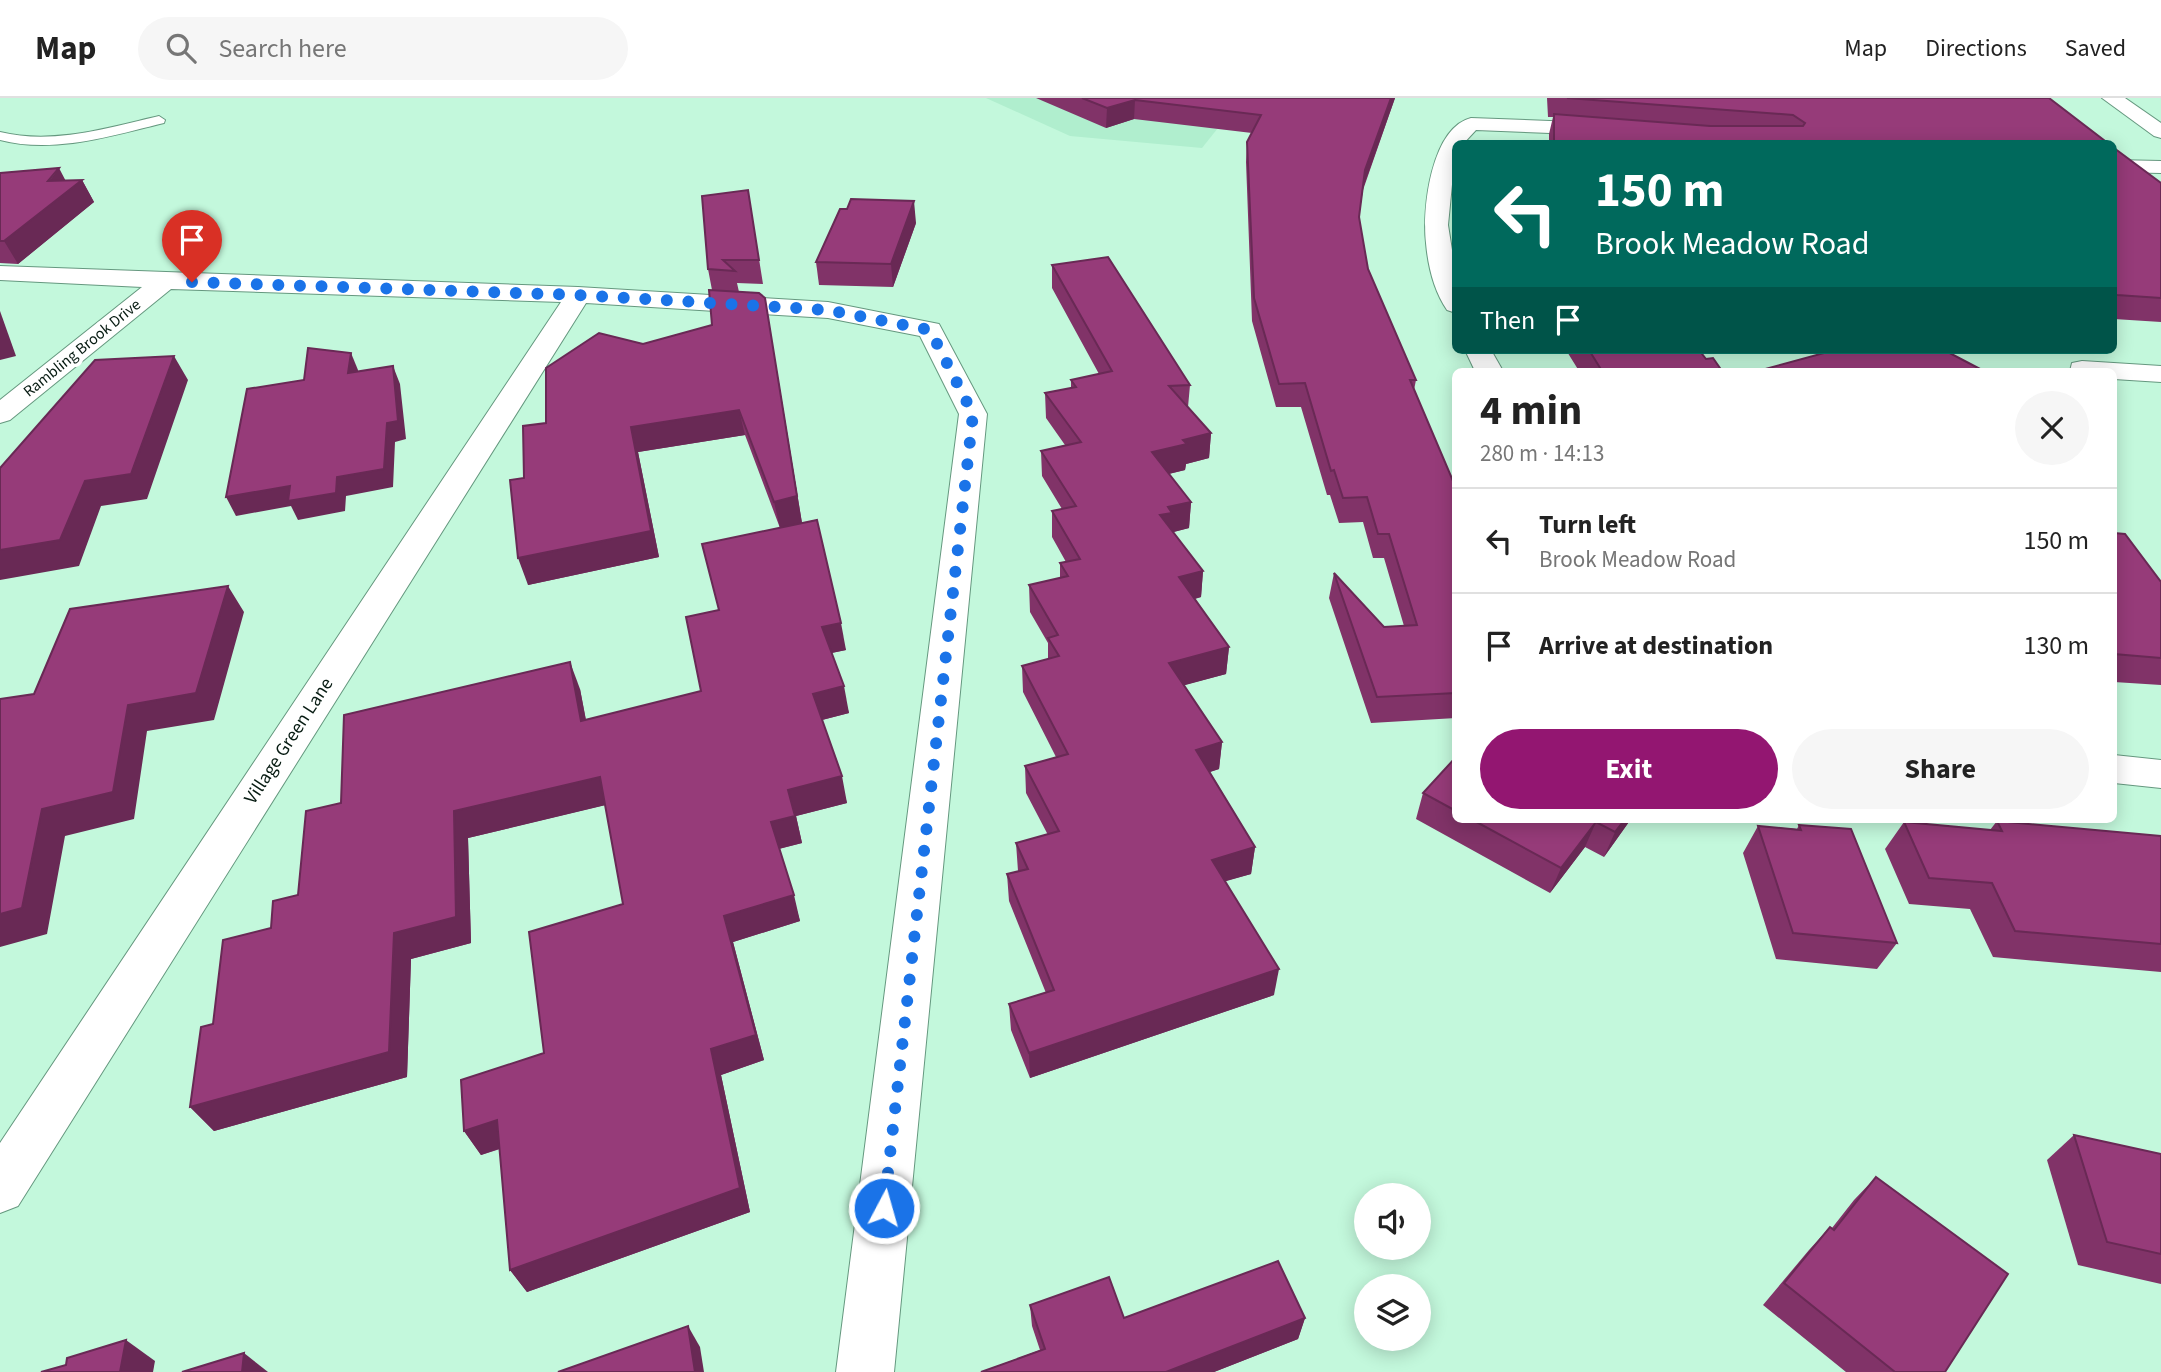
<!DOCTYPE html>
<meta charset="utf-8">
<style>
body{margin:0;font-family:"Source Sans 3",sans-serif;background:#f6f6f6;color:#222;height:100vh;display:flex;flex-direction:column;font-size:26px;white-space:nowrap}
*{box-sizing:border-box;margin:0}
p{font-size:23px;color:#767676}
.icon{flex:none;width:38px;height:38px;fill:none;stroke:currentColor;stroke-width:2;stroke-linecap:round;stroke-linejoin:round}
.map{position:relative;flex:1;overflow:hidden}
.sheet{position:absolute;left:1452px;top:270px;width:665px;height:455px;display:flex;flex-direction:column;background:#fff;border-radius:10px;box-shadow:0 4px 18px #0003}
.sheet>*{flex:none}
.top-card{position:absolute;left:1452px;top:42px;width:665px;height:214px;border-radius:10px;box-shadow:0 4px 18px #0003;background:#00695c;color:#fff;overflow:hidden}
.fabs{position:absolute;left:1354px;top:1085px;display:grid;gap:14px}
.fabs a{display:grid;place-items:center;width:77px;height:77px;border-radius:50%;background:#fff;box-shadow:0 4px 18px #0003;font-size:35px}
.pin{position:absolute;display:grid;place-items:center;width:60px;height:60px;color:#fff;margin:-72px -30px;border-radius:50% 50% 50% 0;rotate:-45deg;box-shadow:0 0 7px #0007}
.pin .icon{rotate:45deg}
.me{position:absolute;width:77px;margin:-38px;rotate:6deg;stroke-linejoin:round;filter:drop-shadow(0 0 5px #0008)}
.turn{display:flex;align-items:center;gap:24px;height:147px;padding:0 28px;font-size:32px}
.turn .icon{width:91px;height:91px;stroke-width:2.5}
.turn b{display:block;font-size:49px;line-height:60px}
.then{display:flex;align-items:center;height:66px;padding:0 28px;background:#0003;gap:14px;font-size:26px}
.round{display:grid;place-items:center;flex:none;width:74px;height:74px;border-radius:37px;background:#f6f6f6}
.head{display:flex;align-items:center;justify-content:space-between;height:119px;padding:0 28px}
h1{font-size:42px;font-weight:700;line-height:52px}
.primary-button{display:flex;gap:14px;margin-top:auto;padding:14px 28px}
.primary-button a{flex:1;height:80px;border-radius:42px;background:#931671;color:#fff;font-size:28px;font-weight:700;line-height:80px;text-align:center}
.primary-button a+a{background:#f6f6f6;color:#222}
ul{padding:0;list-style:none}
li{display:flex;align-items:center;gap:21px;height:105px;padding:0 28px;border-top:2px solid #e0e0e0}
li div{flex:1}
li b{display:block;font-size:26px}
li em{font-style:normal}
header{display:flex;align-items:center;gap:42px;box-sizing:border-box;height:98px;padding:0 35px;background:#fff;border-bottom:2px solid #e0e0e0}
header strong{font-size:33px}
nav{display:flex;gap:38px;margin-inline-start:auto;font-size:24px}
.search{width:490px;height:63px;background:#f6f6f6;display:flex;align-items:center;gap:18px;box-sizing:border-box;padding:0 24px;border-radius:38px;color:#767676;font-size:26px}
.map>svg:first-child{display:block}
.built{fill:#b0eece}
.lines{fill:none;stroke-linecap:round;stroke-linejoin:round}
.lane-casing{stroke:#65987f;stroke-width:2}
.street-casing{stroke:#65987f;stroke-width:2}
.lane{fill:#fff;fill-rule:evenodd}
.street{fill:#fff;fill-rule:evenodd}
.wall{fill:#813368}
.shaded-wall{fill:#692955}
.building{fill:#963b79;stroke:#692955;stroke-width:2}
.route{stroke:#1a73e8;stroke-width:12;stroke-dasharray:0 21.6}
.labels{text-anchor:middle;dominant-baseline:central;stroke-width:7;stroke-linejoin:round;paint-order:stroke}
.far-street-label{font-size:16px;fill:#071b12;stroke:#fff}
.street-label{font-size:19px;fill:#071b12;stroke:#fff}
</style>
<header>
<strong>Map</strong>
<div class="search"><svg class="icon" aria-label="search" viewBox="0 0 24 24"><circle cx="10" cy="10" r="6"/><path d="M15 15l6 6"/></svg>Search here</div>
<nav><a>Map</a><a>Directions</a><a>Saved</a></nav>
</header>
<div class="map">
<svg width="2161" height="1274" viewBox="0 0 2161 1274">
<rect width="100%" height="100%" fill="#c3f8dc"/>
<!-- built -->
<polygon class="built" points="986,0 1242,0 1202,50 1070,38"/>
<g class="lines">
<defs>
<path id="lane" d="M159,18L165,22L164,25C111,38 53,56 0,42V34C53,47 107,30 159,18Z"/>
<g id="street">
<polygon points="2102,0 2125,0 2161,25 2161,40 2154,38"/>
<path d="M1471,20L1602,25L1609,27L1612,31L1609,35L1602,37L1476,32L1463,46H1456L1448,127L1456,177V215L1447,212C1434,193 1428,168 1426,145C1422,112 1431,30 1471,20Z"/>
<polygon points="2114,62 2161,63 2161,75 2114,74"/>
<polygon points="0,168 578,189 828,204 939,226 987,316 894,1274 836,1274 959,316 920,238 828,220 586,205 18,1108 0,1115 0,1045 561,204 171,191 10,322 0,325 0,302 142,189 0,182"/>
<polygon points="1465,252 1491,252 1503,273 1475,273"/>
<polygon points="2082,263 2161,268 2161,284 2114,281 2114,273 2070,273 2072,265"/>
<polygon points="2114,657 2161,662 2161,690 2114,685"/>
</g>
</defs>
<!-- lane casing -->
<use href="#lane" class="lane-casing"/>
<!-- street casing -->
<use href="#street" class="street-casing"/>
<!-- lane -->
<use href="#lane" class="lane"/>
<!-- street -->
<use href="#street" class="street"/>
</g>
<!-- wall -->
<g class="wall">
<polygon points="1036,0 1395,0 1363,92 1359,119 1368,171 1416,282 1414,292 1456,390 1456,620 1371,625 1329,500 1334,475 1384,529 1404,528 1384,460 1373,460 1363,424 1339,425 1330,397 1327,397 1301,309 1276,309 1252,223 1246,64 1247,44 1252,35 1134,21 1106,30"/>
<polygon points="1547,0 2049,0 2109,46 1549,46 1549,36 1553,19 1548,19"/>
<polygon points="2114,50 2161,85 2161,224 2114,221"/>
<polygon points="0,75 65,82 82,82 94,104 18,166 0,165"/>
<polygon points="748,92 763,186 737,185 739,194 769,224 802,425 788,428 846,552 831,555 849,615 822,622 847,705 796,718 802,745 779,751 800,823 733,844 764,962 721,977 750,1114 527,1194 510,1172 500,1051 481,1057 464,1033 544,955 623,806 605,707 468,740 471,845 411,861 407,979 214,1033 190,1009 213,926 271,830 298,797 341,705 580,591 586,622 701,593 719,512 780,430 745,337 638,354 659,459 528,487 524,380 546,325 643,246 712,227 712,192 708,171"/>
<polygon points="916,125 893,189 819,187 816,164"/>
<polygon points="1052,167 1190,287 1188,309 1211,335 1209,360 1186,366 1185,372 1169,376 1191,404 1189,430 1173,434 1203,473 1201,499 1195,501 1229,549 1226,576 1184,587 1222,644 1219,671 1210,674 1255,749 1251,776 1225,783 1274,897 1030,980 1011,932 1009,906 1046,895 1009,803 1007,776 1018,773 1016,745 1048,737 1026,695 1025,668 1056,659 1023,594 1022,568 1048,561 1048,545 1030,514 1029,487 1060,480 1060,465 1066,464 1052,439 1052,413 1062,411 1042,378 1041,353 1065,347 1046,320 1045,295 1071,290 1071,282 1099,276 1052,190"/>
<polygon points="1566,252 1699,252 1706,261 1722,273 1579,273"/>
<polygon points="2114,435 2161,484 2161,587 2114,584"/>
<polygon points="1456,659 1456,721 1631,721 1604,759 1585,749 1550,795 1416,721 1423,695"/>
<polygon points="1997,723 2161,738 2161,874 1993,859 1970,811 1909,806 1885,751 1904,724 1990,732"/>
<polygon points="1799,727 1897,845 1877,871 1776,861 1743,755 1758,728 1797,731"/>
<polygon points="2074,1037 2161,1056 2161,1186 2078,1167 2047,1062"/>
<polygon points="1876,1079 1945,1274 1846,1274 1763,1207 1809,1152 1830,1129 1832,1130 1854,1102"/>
<polygon points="1030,1207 1124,1220 1305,1220 1298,1241 1214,1274 981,1274 1040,1252 1032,1228"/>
</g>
<!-- shaded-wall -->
<g class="shaded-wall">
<polygon points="1391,0 1395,0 1362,93 1365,72"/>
<polygon points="1135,2 1134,21 1106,30 1107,10"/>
<polygon points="59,70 70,91 82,82 94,104 18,166 4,143"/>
<polygon points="914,103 916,125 893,189 891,166"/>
<polygon points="765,200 802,425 780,430 774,404"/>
<polygon points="0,213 16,258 0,262"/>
<polygon points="351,255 358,272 356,293 348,275"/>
<polygon points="174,258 188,282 147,401 101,408 79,468 0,482 0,452 85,383"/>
<polygon points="393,268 400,286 406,341 395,344 393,389 346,398 345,413 298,422 291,408 236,418 226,399 337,379 387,325"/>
<polygon points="739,312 745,337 638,354 659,459 528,487 518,460 631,329"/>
<polygon points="1211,335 1209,360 1186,366 1185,372 1151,380 1152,354 1183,342"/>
<polygon points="1191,404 1189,430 1170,435 1160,417 1168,409"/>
<polygon points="1203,473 1201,499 1177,505 1179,479"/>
<polygon points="228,488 244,514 214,622 147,633 134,721 65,738 47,836 0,849 0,816 42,711 128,607"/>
<polygon points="841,525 846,552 827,556 822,529"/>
<polygon points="1229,549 1226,576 1167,592 1169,565"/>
<polygon points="570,564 580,591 591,650 581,623"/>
<polygon points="844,588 849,615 818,623 813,596"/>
<polygon points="1222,644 1219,671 1194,679 1196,652"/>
<polygon points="842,678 847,705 796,718 802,745 778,751 771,724 788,692"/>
<polygon points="600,679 610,706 468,740 471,845 411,861 407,979 214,1033 190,1009 394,835 454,713"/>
<polygon points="1625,721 1631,721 1604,759 1615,734"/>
<polygon points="1596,724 1585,749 1550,795 1561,770"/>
<polygon points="1255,749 1251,776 1209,788 1212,762"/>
<polygon points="794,797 800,823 733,844 764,962 721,977 750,1114 527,1194 510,1172 711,951 724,818"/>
<polygon points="1279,871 1274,897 1030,980 1029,955"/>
<polygon points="497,1022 513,1046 481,1057 464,1033"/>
<polygon points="1305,1220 1298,1241 1214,1274 1166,1274"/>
<polygon points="688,1228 700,1249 704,1274 695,1274"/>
<polygon points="126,1242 155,1263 153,1274 120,1274"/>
<polygon points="244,1255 268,1274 242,1274"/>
</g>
<!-- building -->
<g class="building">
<polygon points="1082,0 1391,0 1365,72 1359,119 1368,171 1416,282 1410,282 1456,390 1456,595 1377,599 1334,475 1384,529 1417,527 1389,436 1378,436 1367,399 1343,400 1334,372 1331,373 1305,285 1279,286 1254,200 1247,44 1261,17 1135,2 1107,10"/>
<polygon points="1567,0 2049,0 2109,46 1554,46 1554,16 1710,28 1803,28 1805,25 1793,17"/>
<polygon points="2114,50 2161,85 2161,200 2117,197 2114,195"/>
<polygon points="59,70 48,83 82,82 4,143 0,143 0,75"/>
<polygon points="748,92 759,162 723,162 735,173 708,171 702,98"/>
<polygon points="851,101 914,103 891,166 816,164 840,111 847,111"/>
<polygon points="1108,159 1190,287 1169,288 1211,335 1183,342 1187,346 1152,354 1191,404 1168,409 1172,415 1160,417 1203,473 1179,479 1229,549 1169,565 1222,644 1196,652 1255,749 1212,762 1279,871 1029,955 1009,906 1054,892 1007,776 1028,771 1016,745 1059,733 1025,668 1068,656 1022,568 1059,558 1048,540 1058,537 1029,487 1068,478 1060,465 1080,461 1052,413 1076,408 1041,353 1081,344 1045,295 1076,289 1071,282 1112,273 1052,167"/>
<polygon points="709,192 759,195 765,200 797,398 774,404 739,312 631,329 651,433 518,460 510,382 524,380 523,328 546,325 546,270 599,235 643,246 712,227"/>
<polygon points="308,250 351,255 348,275 393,268 398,323 387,325 384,371 337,379 336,395 288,403 290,388 226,399 247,291 304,282"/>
<polygon points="1589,252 1699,252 1706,261 1713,260 1722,273 1602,273"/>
<polygon points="1835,252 1944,252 1982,272 1758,273"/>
<polygon points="174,258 131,376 85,383 60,442 0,452 0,370 95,262"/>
<polygon points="817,422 841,525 822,529 844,588 813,596 842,678 788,692 795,718 771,724 794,797 724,818 756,937 711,951 740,1090 510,1172 497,1022 464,1033 461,982 544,955 529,834 623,806 600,679 454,713 456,819 394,835 389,954 190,1009 201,929 213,926 223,842 271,830 273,803 298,797 306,713 341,705 344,617 570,564 581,623 701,593 686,519 719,512 702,446"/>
<polygon points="2114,435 2125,436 2161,484 2161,560 2114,556"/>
<polygon points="228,488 196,595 128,607 113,694 42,711 22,810 0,816 0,601 34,596 70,511"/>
<polygon points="1456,659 1456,713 1423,695"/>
<polygon points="1471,721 1625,721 1615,734 1596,724 1561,770"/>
<polygon points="1997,723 2161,738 2161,846 2015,833 1992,785 1929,780 1904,724 2002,733"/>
<polygon points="1799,727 1851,731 1897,845 1793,835 1758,728 1801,732"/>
<polygon points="2074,1037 2161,1056 2161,1156 2107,1144"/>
<polygon points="1876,1079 2008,1176 1945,1274 1895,1274 1784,1185 1830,1129 1834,1132"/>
<polygon points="1278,1163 1305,1220 1166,1274 981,1274 1045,1251 1030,1207 1109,1179 1124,1220"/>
<polygon points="688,1228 695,1274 558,1274"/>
<polygon points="126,1242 120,1274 41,1274 66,1267 67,1260"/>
<polygon points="244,1255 242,1274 182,1274"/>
</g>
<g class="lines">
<!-- route -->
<polyline class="route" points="192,184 578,197 828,212 930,232 973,316 884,1110"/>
</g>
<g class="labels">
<!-- far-street labels -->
<g class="far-street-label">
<text transform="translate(82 250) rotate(-39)">Rambling Brook Drive</text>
</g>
<!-- street labels -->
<g class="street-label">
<text transform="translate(289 643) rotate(-57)">Village Green Lane</text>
</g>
</g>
</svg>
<div class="fabs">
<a><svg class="icon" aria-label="sound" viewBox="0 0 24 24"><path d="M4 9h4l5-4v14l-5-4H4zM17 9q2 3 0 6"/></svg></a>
<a><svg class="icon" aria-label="layers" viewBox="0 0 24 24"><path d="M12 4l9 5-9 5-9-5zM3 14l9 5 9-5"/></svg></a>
</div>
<div class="pin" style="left:192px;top:184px;background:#d93025"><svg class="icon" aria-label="arrive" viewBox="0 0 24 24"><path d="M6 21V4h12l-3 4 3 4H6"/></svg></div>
<svg class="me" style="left:884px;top:1110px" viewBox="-20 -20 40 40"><circle r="17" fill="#1a73e8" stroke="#fff" stroke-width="3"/><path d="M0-11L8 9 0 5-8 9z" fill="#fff"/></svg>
<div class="top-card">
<div class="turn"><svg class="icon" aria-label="left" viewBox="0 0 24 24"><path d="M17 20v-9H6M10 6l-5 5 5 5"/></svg><div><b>150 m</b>Brook Meadow Road</div></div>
<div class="then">Then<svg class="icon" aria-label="arrive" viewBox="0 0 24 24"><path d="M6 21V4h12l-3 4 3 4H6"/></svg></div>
</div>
<section class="sheet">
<div class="head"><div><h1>4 min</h1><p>280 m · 14:13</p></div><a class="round"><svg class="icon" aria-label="close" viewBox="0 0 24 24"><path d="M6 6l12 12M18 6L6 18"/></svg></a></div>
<ul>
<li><svg class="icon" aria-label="left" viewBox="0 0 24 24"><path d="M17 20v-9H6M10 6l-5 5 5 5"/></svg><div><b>Turn left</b><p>Brook Meadow Road</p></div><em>150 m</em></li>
<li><svg class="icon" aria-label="arrive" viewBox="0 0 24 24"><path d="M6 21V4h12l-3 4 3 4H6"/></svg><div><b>Arrive at destination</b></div><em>130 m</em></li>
</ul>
<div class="primary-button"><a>Exit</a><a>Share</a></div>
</section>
</div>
